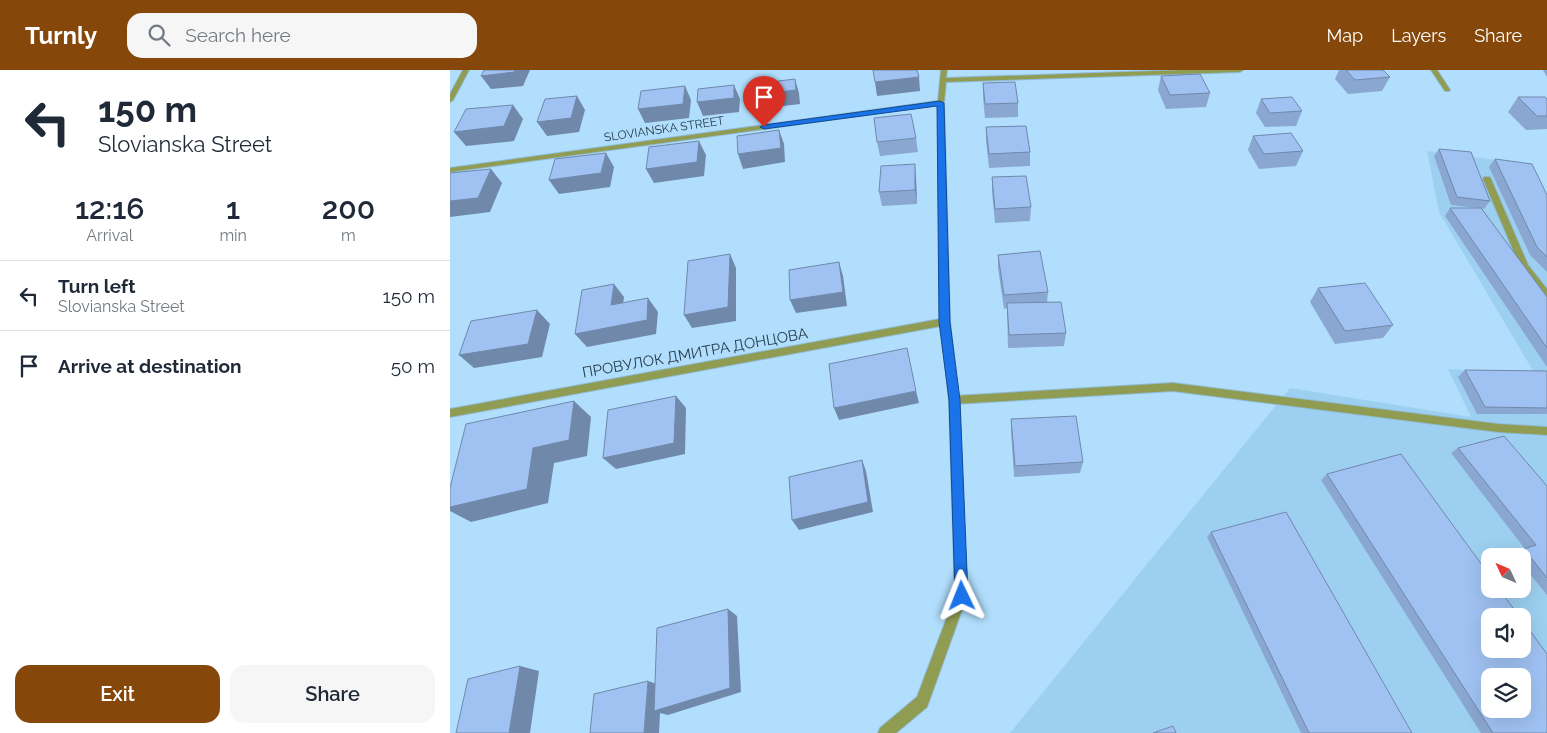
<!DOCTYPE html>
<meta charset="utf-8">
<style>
body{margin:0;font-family:Raleway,sans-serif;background:#f6f6f7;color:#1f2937;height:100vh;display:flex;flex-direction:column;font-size:19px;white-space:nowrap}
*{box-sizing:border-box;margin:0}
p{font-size:16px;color:#747a83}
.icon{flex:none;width:28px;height:28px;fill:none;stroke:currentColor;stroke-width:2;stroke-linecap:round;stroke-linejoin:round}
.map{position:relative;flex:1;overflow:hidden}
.side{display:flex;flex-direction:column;background:#fff;width:450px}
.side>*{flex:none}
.banner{background:#fff;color:#1f2937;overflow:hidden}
.needle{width:32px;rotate:314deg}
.tools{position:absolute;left:1031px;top:478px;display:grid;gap:10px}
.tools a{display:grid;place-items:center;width:50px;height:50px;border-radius:10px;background:#fff;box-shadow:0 5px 20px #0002;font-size:25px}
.pin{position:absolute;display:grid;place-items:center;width:42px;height:42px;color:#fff;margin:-51px -21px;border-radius:50% 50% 50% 0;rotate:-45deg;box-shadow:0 0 5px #0007}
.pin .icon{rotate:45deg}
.me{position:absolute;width:55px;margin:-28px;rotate:358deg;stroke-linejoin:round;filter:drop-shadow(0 0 4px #0008)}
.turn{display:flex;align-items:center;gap:18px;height:105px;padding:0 15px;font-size:22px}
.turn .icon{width:65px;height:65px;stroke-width:2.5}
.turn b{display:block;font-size:35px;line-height:42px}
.eta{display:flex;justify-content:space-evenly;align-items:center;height:85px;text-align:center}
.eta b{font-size:30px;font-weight:600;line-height:35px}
.cta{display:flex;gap:10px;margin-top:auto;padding:10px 15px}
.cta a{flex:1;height:58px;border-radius:15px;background:#86470b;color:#fff;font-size:20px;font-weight:600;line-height:58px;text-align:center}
.cta a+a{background:#f6f6f7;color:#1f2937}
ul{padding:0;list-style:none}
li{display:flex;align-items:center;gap:15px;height:70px;padding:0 15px;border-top:1px solid #e0e1e3}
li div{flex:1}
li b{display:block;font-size:19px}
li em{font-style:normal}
header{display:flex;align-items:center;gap:30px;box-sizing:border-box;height:70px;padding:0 25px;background:#86470b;color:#fff}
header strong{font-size:24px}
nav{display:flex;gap:28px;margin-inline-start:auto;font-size:18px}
.search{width:350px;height:45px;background:#f6f6f7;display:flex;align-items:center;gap:12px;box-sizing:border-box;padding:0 18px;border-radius:15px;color:#747a83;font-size:19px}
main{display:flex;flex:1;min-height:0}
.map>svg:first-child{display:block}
.built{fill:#9dd0f0;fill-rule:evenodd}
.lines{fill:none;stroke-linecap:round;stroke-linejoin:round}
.lane-casing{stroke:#91bbd5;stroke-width:2}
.street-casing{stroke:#91bbd5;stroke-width:2}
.lane{fill:#8f9c51;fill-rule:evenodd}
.street{fill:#8f9c51;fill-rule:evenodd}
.wall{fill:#8aa7d1}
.shaded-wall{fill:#7088aa}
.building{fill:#a0c2f3;stroke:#7088aa;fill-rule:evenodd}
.route{fill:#1a73e8;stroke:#114b97}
.labels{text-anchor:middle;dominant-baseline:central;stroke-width:4;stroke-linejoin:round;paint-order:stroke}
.far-street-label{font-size:12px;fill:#253d4c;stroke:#b0defc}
.street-label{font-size:15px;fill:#253d4c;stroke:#b0defc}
</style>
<header>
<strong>Turnly</strong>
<div class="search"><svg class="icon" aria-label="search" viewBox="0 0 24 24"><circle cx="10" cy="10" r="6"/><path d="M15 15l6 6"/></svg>Search here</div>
<nav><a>Map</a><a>Layers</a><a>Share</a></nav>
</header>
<main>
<section class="side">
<div class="banner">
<div class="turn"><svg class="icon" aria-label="left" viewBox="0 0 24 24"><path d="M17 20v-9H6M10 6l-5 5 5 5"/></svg><div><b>150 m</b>Slovianska Street</div></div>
</div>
<div class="eta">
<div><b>12:16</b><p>Arrival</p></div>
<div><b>1</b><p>min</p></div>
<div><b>200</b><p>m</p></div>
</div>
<ul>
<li><svg class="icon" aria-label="left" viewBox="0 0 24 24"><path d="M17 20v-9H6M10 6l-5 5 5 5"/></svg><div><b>Turn left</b><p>Slovianska Street</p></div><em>150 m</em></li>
<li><svg class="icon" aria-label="arrive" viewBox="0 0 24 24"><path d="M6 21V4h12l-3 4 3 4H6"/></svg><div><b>Arrive at destination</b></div><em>50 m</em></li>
</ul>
<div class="cta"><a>Exit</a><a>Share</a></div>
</section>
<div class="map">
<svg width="1097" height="663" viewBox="0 0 1097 663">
<rect width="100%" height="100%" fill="#b0defc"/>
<!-- built -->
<path class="built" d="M977,81L1078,94L1097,134V663H560L840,318L1021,347L998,299L1085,304L989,142ZM1040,486H1072V519H1040ZM1040,546H1072V579H1040ZM1040,606H1072V639H1040Z"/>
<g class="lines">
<defs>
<g id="lane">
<polygon points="981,0 987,0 1000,20 999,21 995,21"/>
<polygon points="1034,107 1040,107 1041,109 1078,195 1097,219 1097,228 1094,227 1070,196 1033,109"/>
<polygon points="723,313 1048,354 1097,357 1097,365 1048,362 723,321 504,334 500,333 499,330 500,327 504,326"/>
</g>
<g id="street">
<polygon points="13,0 19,0 3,30 0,32 0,24"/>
<polygon points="491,0 497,0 496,8 734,0 793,0 790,2 496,12 494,33 500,252 509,330 517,526 477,637 446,663 428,663 430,658 467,627 505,526 499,330 491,256 0,347 0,339 490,249 488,35 0,102 0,98 488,31"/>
</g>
</defs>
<!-- lane casing -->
<use href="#lane" class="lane-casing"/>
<!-- street casing -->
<use href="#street" class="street-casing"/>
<!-- lane -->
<use href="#lane" class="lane"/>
<!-- street -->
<use href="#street" class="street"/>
</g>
<!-- wall -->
<g class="wall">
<polygon points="889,0 933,0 940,7 932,21 898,24 885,9"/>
<polygon points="1093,0 1097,0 1097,7"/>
<polygon points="711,6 760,23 756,37 716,39 708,20"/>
<polygon points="533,13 568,33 568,47 535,48 533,27"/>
<polygon points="1068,27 1097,29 1097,59 1076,60 1058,42"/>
<polygon points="811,29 852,41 846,56 815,57 806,43"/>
<polygon points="536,57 580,82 580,96 539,98 536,71"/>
<polygon points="803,66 853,81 846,96 809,99 798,80"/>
<polygon points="466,68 468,82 430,86 427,72"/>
<polygon points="989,79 1040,131 1034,139 1031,138 1097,227 1097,297 995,146 1000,138 1028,138 1001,135 984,86"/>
<polygon points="1045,89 1097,125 1097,202 1080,185 1039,97"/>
<polygon points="542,107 581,137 580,151 545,153 542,122"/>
<polygon points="466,108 467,134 432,136 429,122"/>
<polygon points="548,185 598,222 597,232 616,263 614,276 558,278 557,238 554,239 548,198"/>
<polygon points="868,218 943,255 933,268 885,274 860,232"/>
<polygon points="1015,300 1097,301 1097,344 1027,344 1008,307"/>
<polygon points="561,349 633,392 630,403 564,407 561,361"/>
<polygon points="1008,378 1097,416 1097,525 1072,494 1072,486 1066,486 1064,484 1075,479 1001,383"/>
<polygon points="877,404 1097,663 1031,663 871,410"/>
<polygon points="761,462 962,663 851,663 757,467"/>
</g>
<!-- shaded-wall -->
<g class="shaded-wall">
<polygon points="65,0 80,0 73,16 41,19 31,6"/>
<polygon points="469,7 470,21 427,26 425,12"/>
<polygon points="345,9 349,23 350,34 317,38 312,24"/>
<polygon points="284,15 290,29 289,42 253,46 247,32"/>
<polygon points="235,16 241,30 239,48 195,53 188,39"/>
<polygon points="127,26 135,40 129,62 97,66 87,52"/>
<polygon points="63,35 73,49 64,71 16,76 4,62"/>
<polygon points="329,60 334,74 335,92 293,99 288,84"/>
<polygon points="249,71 256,85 254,106 204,113 196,99"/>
<polygon points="156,83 164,97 160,117 109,124 99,110"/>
<polygon points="465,94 466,108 467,134 465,120"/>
<polygon points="41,99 52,113 40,142 0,147 0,131"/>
<polygon points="280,184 286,198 286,251 242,258 234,245"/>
<polygon points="389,192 393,206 397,236 346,243 340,230"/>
<polygon points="164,214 174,227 171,249 161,235"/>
<polygon points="198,228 208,242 206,264 137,277 125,264"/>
<polygon points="87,240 100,254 92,287 24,298 9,285"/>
<polygon points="466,321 469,333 389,350 384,338"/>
<polygon points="226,326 236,338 235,384 166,399 153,388"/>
<polygon points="124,331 141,347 137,386 104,393 98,433 21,452 0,441 0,437 83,378"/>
<polygon points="412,390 416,401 423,442 349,460 342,450"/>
<polygon points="278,539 287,546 291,622 218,645 210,643 209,663 194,663 198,611 212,616"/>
<polygon points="70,596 89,601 80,663 59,663"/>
</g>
<!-- building -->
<g class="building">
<polygon points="34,0 65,0 64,2 31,6"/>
<polygon points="423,0 467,0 469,7 425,12"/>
<polygon points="896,0 933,0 940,7 905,10"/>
<polygon points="750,4 760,23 720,25 711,6"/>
<polygon points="345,9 346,20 312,24 312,13"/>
<polygon points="565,12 568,33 535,34 533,13"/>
<polygon points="284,15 284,28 247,32 248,19"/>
<polygon points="235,16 233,34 188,39 191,21"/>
<polygon points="127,26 121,48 87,52 95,29"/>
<polygon points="842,27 852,41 820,43 811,29"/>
<polygon points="1068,27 1095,27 1097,29 1097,46 1087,46"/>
<polygon points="63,35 54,56 4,62 16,39"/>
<polygon points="461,44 466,68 427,72 424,48"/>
<polygon points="576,56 580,82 539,84 536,57"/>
<polygon points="329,60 331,78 288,84 287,66"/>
<polygon points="841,63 853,81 814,84 803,66"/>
<polygon points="249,71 247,92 196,99 199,77"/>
<polygon points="989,79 1021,82 1040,131 1007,127"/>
<polygon points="156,83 151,103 99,110 105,89"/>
<polygon points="1045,89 1082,94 1097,125 1097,187 1087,177"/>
<polygon points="465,94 465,120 429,122 431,96"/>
<polygon points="41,99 28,128 0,131 0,103"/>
<polygon points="576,106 581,137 545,139 542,107"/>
<polygon points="1000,138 1031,138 1097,227 1097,278"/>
<polygon points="590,181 598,222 554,225 548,185"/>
<polygon points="280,184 278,237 234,245 238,191"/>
<polygon points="389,192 393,222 340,230 339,200"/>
<polygon points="915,213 943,255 895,261 868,218"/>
<polygon points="164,214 161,235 198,228 197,250 125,264 132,220"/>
<polygon points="611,232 616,263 559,265 557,233"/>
<polygon points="87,240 78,274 9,285 21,251"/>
<polygon points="457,278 466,321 384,338 379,294"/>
<polygon points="1015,300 1097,301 1097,338 1035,337"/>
<polygon points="226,326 224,373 153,388 158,340"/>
<polygon points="124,331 119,370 83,378 77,419 0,437 0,418 16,354"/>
<polygon points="626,346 633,392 565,396 561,349"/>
<polygon points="1054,366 1097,416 1097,508 1074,479 1086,475 1008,378"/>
<path d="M951,384L1040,506V519H1049L1069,546H1040V579H1072V550L1097,584V663H1043L877,404ZM1040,606H1072V639H1040Z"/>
<polygon points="412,390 418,432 342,450 339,407"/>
<polygon points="836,442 962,663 859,663 761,462"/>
<polygon points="278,539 280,618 204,641 207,558"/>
<polygon points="70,596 59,663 6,663 18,609"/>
<polygon points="198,611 194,663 140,663 144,624"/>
<polygon points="723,656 726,663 703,663"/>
</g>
<!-- route -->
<polygon class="route" points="490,31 494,33 500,252 510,330 518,526 516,531 512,533 507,531 505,526 499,330 489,252 487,36 314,59 310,57 314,55"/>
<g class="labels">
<!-- far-street labels -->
<g class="far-street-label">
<text transform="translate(214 59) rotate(-8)">SLOVIANSKA STREET</text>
</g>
<!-- street labels -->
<g class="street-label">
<text transform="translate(245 283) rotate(-10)">ПРОВУЛОК ДМИТРА ДОНЦОВА</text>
</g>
</g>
</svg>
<div class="tools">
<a><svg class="needle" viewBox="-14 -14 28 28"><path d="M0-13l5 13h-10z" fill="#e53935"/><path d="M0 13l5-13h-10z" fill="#747a83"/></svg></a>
<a><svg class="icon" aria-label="sound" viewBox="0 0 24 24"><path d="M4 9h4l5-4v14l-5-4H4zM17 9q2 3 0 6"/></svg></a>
<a><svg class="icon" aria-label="layers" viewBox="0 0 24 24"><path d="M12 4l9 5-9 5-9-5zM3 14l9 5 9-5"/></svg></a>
</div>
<div class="pin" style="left:314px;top:57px;background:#d93025"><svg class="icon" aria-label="arrive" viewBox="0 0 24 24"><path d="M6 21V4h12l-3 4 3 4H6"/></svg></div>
<svg class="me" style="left:512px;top:526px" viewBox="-20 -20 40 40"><path d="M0-17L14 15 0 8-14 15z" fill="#1a73e8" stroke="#fff" stroke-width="4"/></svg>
</div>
</main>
